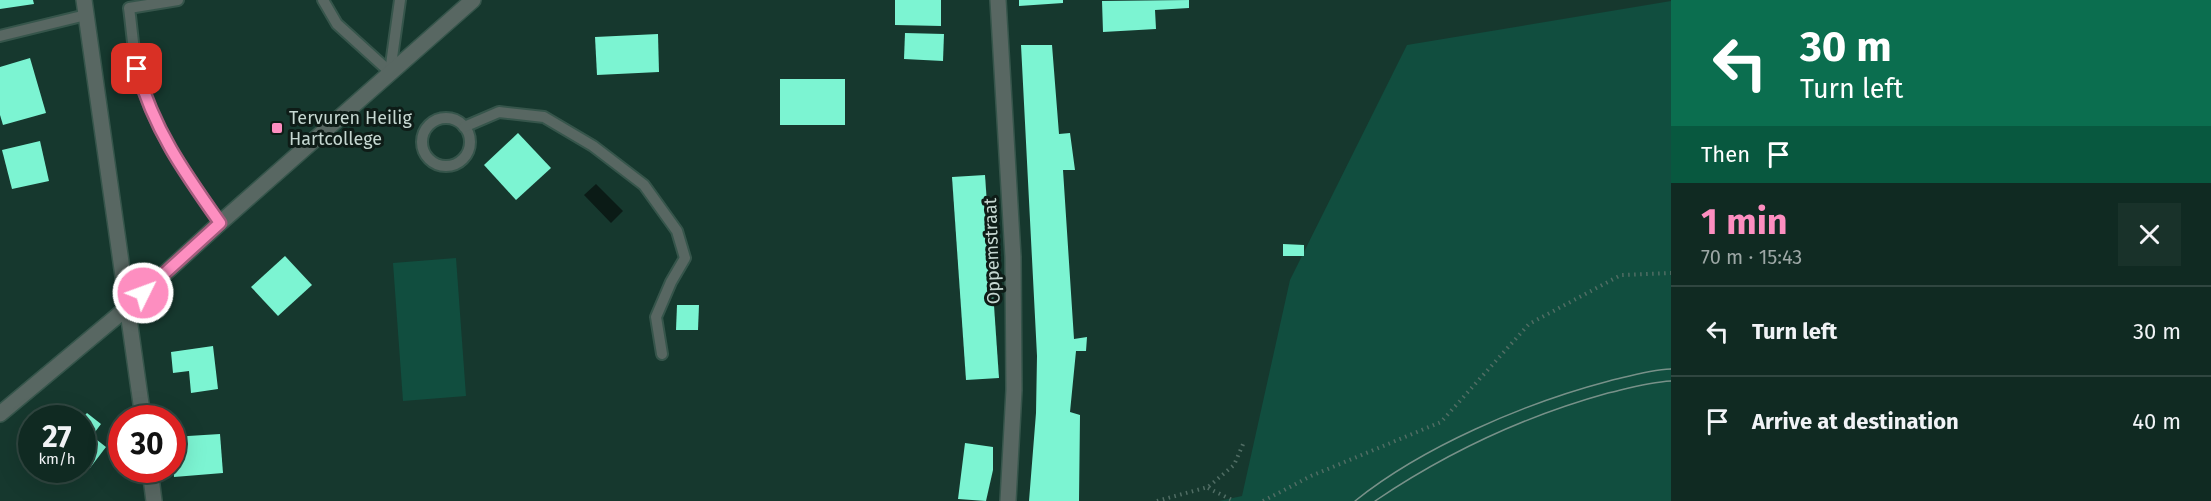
<!DOCTYPE html>
<meta charset="utf-8">
<style>
body{margin:0;font-family:"Fira Sans",sans-serif;background:#19322a;color:#f1f3f6;height:100vh;display:flex;flex-direction:column;font-size:22px;white-space:nowrap}
*{box-sizing:border-box;margin:0}
p{font-size:20px;color:#9ca7a5}
.icon{flex:none;width:33px;height:33px;fill:none;stroke:currentColor;stroke-width:2;stroke-linecap:round;stroke-linejoin:round}
.map{position:relative;flex:1;overflow:hidden}
.panel{display:flex;flex-direction:column;background:#102a22;width:540px}
.panel>*{flex:none}
.guide{background:#0b6e4f;color:#fff;overflow:hidden}
.speed{position:absolute;left:18px;top:405px;display:flex;gap:12px;font-size:30px;font-weight:700;text-align:center}
.speed>*{display:grid;place-content:center;width:78px;height:78px;border-radius:50%;background:#102a22;box-shadow:0 6px 24px #0002,0 0 0 2px #304640;line-height:1}
.speed small{font-size:15px;font-weight:400}
.speed .limit{border:9px solid #d22;background:#fff;color:#111}
.pin{position:absolute;display:grid;place-items:center;width:51px;height:51px;color:#fff;margin:-26px;border-radius:12px;box-shadow:0 3px 9px #0006}
.me{position:absolute;width:66px;margin:-33px;rotate:48deg;stroke-linejoin:round;filter:drop-shadow(0 0 4px #0008)}
.turn{display:flex;align-items:center;gap:21px;height:126px;padding:0 30px;font-size:27px}
.turn .icon{width:78px;height:78px;stroke-width:2.5}
.turn b{display:block;font-size:42px;line-height:51px}
.then{display:flex;align-items:center;height:57px;padding:0 30px;background:#0003;gap:12px;font-size:22px}
.round{display:grid;place-items:center;flex:none;width:63px;height:63px;border-radius:0px;background:#19322a}
.summary{display:flex;align-items:center;justify-content:space-between;height:102px;padding:0 30px}
h1{font-size:36px;font-weight:700;line-height:45px;color:#fd8ec0}
ul{padding:0;list-style:none}
li{display:flex;align-items:center;gap:18px;height:90px;padding:0 30px;border-top:2px solid #304640}
li div{flex:1}
li b{display:block;font-size:22px}
li em{font-style:normal}
main{display:flex;flex:1;min-height:0}
.map>svg:first-child{display:block}
.green{fill:#114e3f}
.water{fill:#0b1b16}
.building{fill:#7cf4d2}
.lines{fill:none;stroke-linecap:round;stroke-linejoin:round}
.service-casing{stroke:#36554b;stroke-width:14}
.minor-casing{stroke:#36554b;stroke-width:18}
.tertiary-casing{stroke:#36554b;stroke-width:18}
.path{stroke:#506d64;stroke-width:4;stroke-dasharray:1.5 4.5;stroke-linecap:butt}
.service{stroke:#586762;stroke-width:10}
.minor{stroke:#586762;stroke-width:15}
.tertiary{stroke:#586762;stroke-width:15}
.tram{stroke:#789189;stroke-width:1.5}
.route-casing{stroke:#a45c7d;stroke-width:15}
.route{stroke:#fd8ec0;stroke-width:10}
.poi-dot{fill:#fd8ec0;stroke:#0e1c17;stroke-width:2}
.labels{text-anchor:middle;dominant-baseline:central;stroke-width:6;stroke-linejoin:round;paint-order:stroke}
.poi-label{font-size:18px;fill:#c5d7d1;stroke:#0e1c17;text-anchor:start}
.street-label{font-size:18px;fill:#c5d7d1;stroke:#0e1c17}
</style>
<main>
<div class="map">
<svg width="1671" height="501" viewBox="0 0 1671 501">
<rect width="100%" height="100%" fill="#16382e"/>
<!-- green -->
<g class="green">
<polygon points="1671,1 1671,501 1219,501 1242,496 1290,280 1407,45"/>
<polygon points="456,258 466,396 403,401 393,263"/>
</g>
<!-- water -->
<polygon class="water" points="596,184 623,211 611,223 584,195"/>
<!-- building -->
<g class="building">
<polygon points="0,0 33,0 34,4 0,9"/>
<polygon points="895,0 941,0 941,26 895,25"/>
<polygon points="1019,0 1063,0 1063,3 1019,6"/>
<polygon points="1189,0 1189,8 1155,10 1156,29 1103,32 1102,1"/>
<polygon points="905,33 944,34 943,61 904,59"/>
<polygon points="658,34 659,72 597,75 595,37"/>
<polygon points="1021,45 1052,45 1059,134 1070,133 1075,170 1063,170 1074,339 1087,337 1086,351 1076,351 1070,412 1080,415 1079,501 1029,501 1036,413 1037,356"/>
<polygon points="30,58 46,113 3,125 0,115 0,67"/>
<rect x="780" y="79" width="65" height="46"/>
<polygon points="518,133 551,168 516,200 484,165"/>
<polygon points="40,141 49,181 12,189 2,150"/>
<polygon points="985,175 999,378 966,380 952,177"/>
<polygon points="1283,244 1304,245 1304,256 1283,256"/>
<polygon points="285,256 312,285 278,316 251,287"/>
<polygon points="677,305 699,305 698,330 676,330"/>
<polygon points="213,346 218,389 191,393 189,371 173,373 171,352"/>
<polygon points="87,413 101,424 92,436 106,447 90,468 82,462 82,418"/>
<polygon points="220,434 223,473 174,477 172,437"/>
<polygon points="965,443 993,447 993,470 986,501 958,499"/>
</g>
<g class="lines">
<defs>
<g id="service">
<path d="M178,0L129,8C132,29 133,52 138,73C153,130 187,175 220,223"/>
<polyline points="323,0 337,24 390,72"/>
<polyline points="0,36 86,15"/>
<polyline points="390,72 400,0"/>
<circle cx="446" cy="142" r="24"/>
<polyline points="464,127 499,112 544,117 593,146 644,185 677,231 685,258 671,282 656,317 662,354"/>
</g>
<g id="minor">
<polyline points="84,0 143,418"/>
<polyline points="0,414 128,307 220,223 473,0"/>
<polyline points="150,470 154,501"/>
</g>
<polyline id="tertiary" points="998,0 1013,257 1014,390 1008,501"/>
</defs>
<!-- service casing -->
<use href="#service" class="service-casing"/>
<!-- minor casing -->
<use href="#minor" class="minor-casing"/>
<!-- tertiary casing -->
<use href="#tertiary" class="tertiary-casing"/>
<!-- path -->
<g class="path">
<polyline points="1208,488 1234,501"/>
<polyline points="1157,501 1208,487 1234,465 1244,442"/>
<polyline points="1263,501 1311,476 1441,422 1529,324 1621,275 1671,273"/>
</g>
<!-- service -->
<use href="#service" class="service"/>
<!-- minor -->
<use href="#minor" class="minor"/>
<!-- tertiary -->
<use href="#tertiary" class="tertiary"/>
<!-- tram -->
<g class="tram">
<path d="M1355,501C1422,447 1525,403 1609,381C1630,376 1649,370 1671,369"/>
<path d="M1375,501C1446,453 1525,416 1608,393C1629,388 1649,382 1671,381"/>
</g>
</g>
<g class="lines">
<defs>
<path id="route" d="M137,69C154,130 184,172 220,223L143,293"/>
</defs>
<!-- route casing -->
<use href="#route" class="route-casing"/>
<!-- route -->
<use href="#route" class="route"/>
</g>
<!-- markers -->
<rect class="poi-dot" x="271" y="122" width="12" height="12" rx="3"/>
<g class="labels">
<!-- poi labels -->
<g class="poi-label">
<text x="289" y="118">Tervuren Heilig<tspan x="289" dy="21">Hartcollege</tspan></text>
</g>
<!-- street labels -->
<g class="street-label">
<text transform="translate(992 251) rotate(-92)">Oppemstraat</text>
</g>
</g>
</svg>
<div class="speed"><div>27<small>km/h</small></div><div class="limit">30</div></div>
<div class="pin" style="left:137px;top:69px;background:#d93025"><svg class="icon" aria-label="arrive" viewBox="0 0 24 24"><path d="M6 21V4h12l-3 4 3 4H6"/></svg></div>
<svg class="me" style="left:143px;top:293px" viewBox="-20 -20 40 40"><circle r="17" fill="#fd8ec0" stroke="#fff" stroke-width="3"/><path d="M0-11L8 9 0 5-8 9z" fill="#fff"/></svg>
</div>
<section class="panel">
<div class="guide">
<div class="turn"><svg class="icon" aria-label="left" viewBox="0 0 24 24"><path d="M17 20v-9H6M10 6l-5 5 5 5"/></svg><div><b>30 m</b>Turn left</div></div>
<div class="then">Then<svg class="icon" aria-label="arrive" viewBox="0 0 24 24"><path d="M6 21V4h12l-3 4 3 4H6"/></svg></div>
</div>
<div class="summary"><div><h1>1 min</h1><p>70 m · 15:43</p></div><a class="round"><svg class="icon" aria-label="close" viewBox="0 0 24 24"><path d="M6 6l12 12M18 6L6 18"/></svg></a></div>
<ul>
<li><svg class="icon" aria-label="left" viewBox="0 0 24 24"><path d="M17 20v-9H6M10 6l-5 5 5 5"/></svg><div><b>Turn left</b></div><em>30 m</em></li>
<li><svg class="icon" aria-label="arrive" viewBox="0 0 24 24"><path d="M6 21V4h12l-3 4 3 4H6"/></svg><div><b>Arrive at destination</b></div><em>40 m</em></li>
</ul>
</section>
</main>
